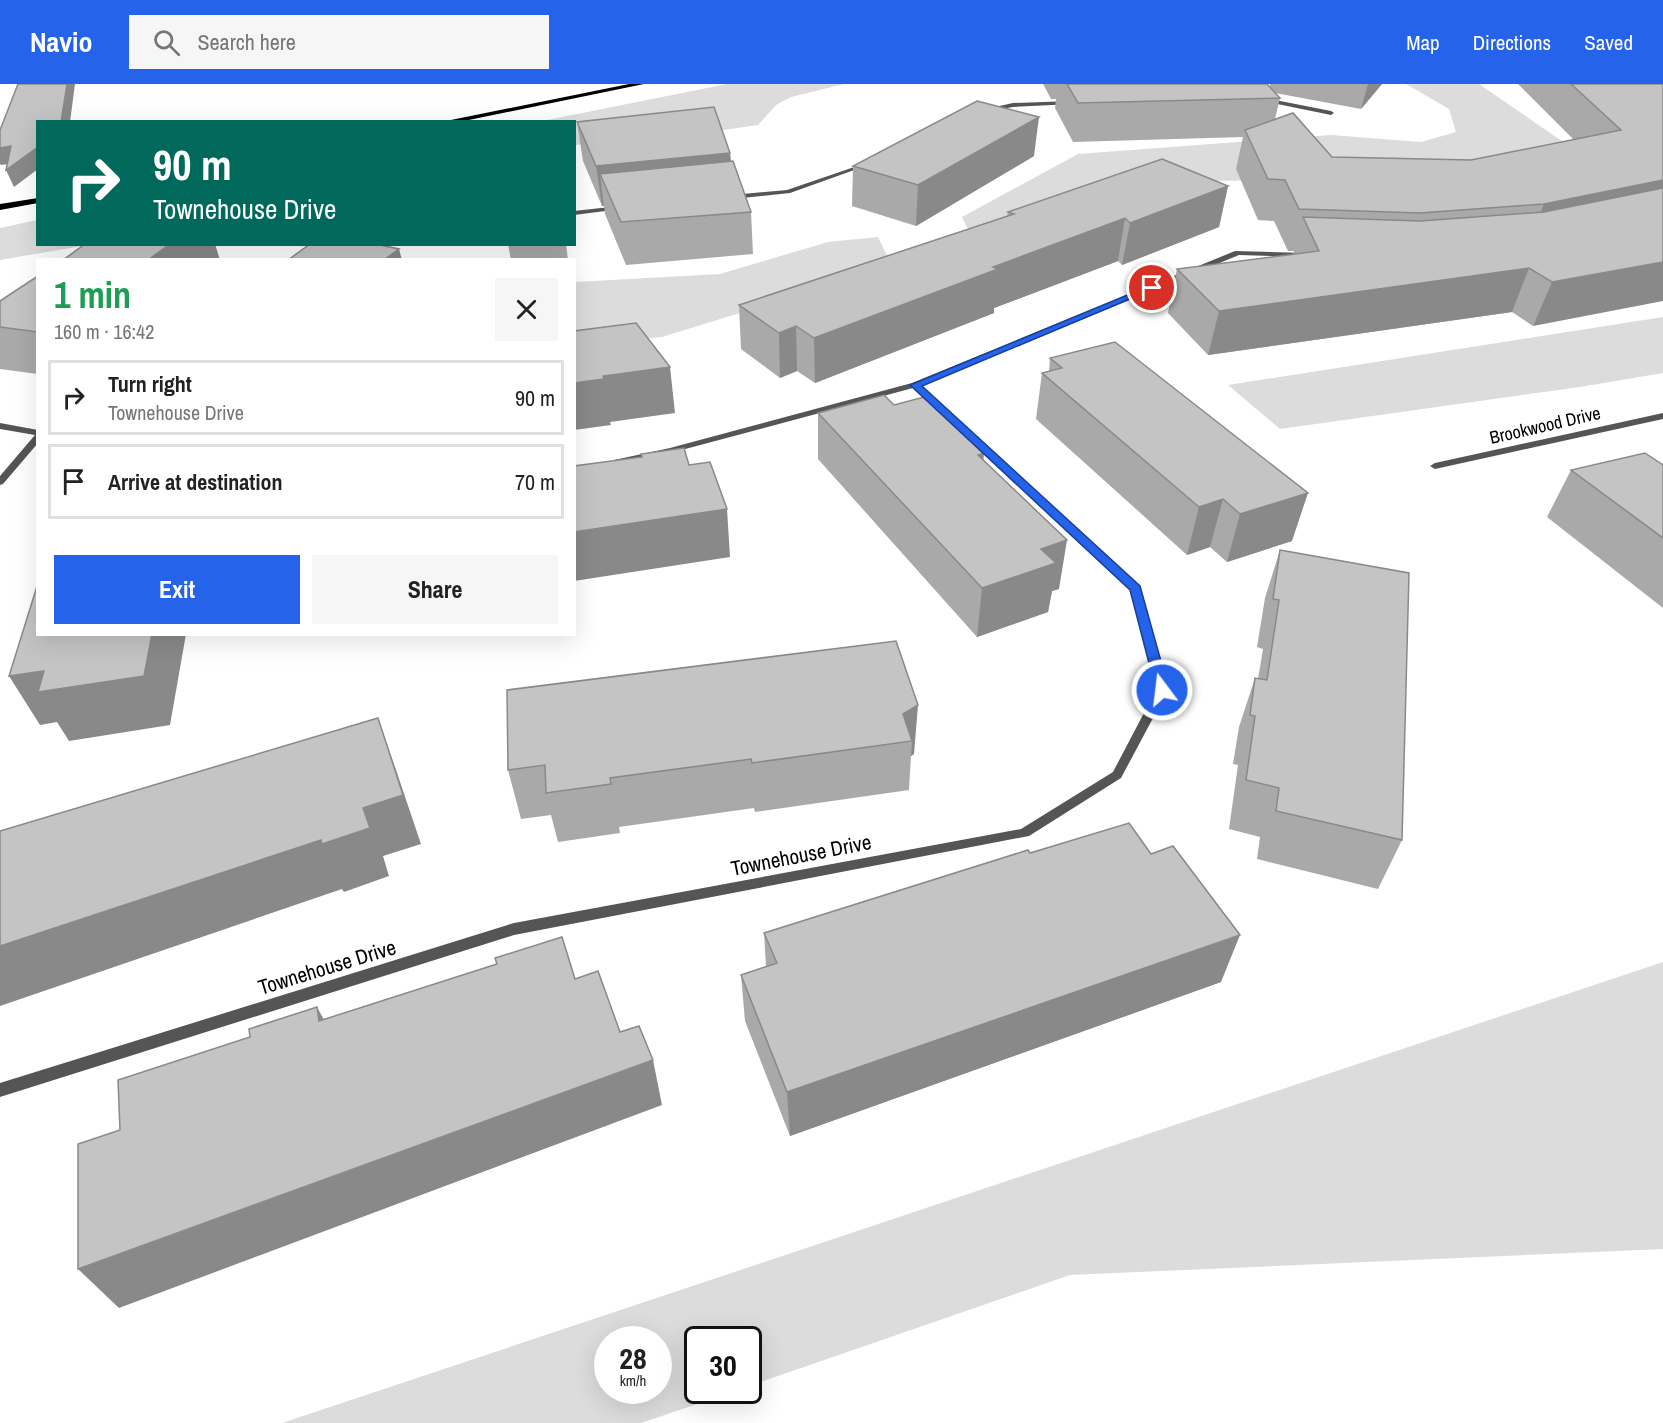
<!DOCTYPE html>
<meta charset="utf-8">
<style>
body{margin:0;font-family:"Archivo Narrow",sans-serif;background:#f6f6f6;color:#222;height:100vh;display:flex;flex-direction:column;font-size:22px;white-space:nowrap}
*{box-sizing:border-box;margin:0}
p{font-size:20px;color:#767676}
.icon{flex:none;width:33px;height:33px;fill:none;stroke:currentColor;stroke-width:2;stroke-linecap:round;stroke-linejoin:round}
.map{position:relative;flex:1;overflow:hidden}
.sheet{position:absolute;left:36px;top:174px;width:540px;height:378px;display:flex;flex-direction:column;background:#fff;border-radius:0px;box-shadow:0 6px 24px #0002}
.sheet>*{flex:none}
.banner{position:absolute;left:36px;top:36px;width:540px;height:126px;border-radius:0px;box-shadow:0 6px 24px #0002;background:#00695c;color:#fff;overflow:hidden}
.speed{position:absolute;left:594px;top:1242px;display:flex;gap:12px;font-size:30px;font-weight:700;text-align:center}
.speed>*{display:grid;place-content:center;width:78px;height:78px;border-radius:50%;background:#fff;box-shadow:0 6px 24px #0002;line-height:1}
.speed small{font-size:15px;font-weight:400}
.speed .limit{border:3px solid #111;border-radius:9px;background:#fff;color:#111}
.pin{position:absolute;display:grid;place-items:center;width:51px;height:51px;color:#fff;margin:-26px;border:3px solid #fff;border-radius:50%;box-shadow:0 2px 6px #0007}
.me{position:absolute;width:66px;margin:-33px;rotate:345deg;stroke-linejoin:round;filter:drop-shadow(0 0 4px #0008)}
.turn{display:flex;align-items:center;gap:21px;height:126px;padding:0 18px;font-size:27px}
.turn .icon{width:78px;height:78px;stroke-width:2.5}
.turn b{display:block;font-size:42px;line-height:51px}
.round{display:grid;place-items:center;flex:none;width:63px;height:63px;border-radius:0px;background:#f6f6f6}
.head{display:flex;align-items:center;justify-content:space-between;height:102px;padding:0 18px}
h1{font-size:36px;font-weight:800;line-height:45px;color:#1e9e55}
.action{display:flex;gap:12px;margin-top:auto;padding:12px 18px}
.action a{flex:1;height:69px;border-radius:0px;background:#2563eb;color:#fff;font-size:24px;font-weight:800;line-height:69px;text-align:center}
.action a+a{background:#f6f6f6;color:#222}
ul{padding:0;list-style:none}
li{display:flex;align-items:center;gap:18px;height:75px;margin:0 12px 9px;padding:0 6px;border:3px solid #e0e0e0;border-radius:0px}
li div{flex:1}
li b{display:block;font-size:22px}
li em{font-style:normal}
header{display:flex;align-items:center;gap:36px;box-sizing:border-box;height:84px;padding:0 30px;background:#2563eb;color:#fff}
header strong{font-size:28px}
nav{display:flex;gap:33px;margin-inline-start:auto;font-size:21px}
.search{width:420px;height:54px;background:#f6f6f6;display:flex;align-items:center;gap:15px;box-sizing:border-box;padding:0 21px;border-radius:0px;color:#767676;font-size:22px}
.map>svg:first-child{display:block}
.green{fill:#dcdcdc;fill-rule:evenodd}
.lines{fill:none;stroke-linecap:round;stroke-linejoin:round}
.lane{fill:#555;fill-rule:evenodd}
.street{fill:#555;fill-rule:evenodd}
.primary{fill:#000;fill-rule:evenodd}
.wall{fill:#a9a9a9}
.shaded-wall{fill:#898989}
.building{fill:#c4c4c4;stroke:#898989;stroke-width:1.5}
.route{fill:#2563eb;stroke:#184099;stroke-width:1.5}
.labels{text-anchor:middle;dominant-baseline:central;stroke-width:4.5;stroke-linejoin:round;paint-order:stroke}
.far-street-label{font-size:18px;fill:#000;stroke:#fff}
.street-label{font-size:21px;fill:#000;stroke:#fff}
</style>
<header>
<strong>Navio</strong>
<div class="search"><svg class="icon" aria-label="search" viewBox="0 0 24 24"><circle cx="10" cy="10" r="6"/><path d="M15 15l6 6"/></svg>Search here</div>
<nav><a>Map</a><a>Directions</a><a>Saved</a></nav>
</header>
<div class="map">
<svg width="1663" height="1339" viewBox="0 0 1663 1339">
<rect width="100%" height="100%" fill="#fff"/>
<!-- green -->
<g class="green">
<polygon points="727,0 844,0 791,13 776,21 758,41 689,51 575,61 574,38 537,38"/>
<polygon points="1406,0 1479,0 1572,64 1463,94 1118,98 1001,144 968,145 962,133 1078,70 1331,51 1421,58 1456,48 1449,25"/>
<polygon points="37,136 38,160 88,161 0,176 0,144"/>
<polygon points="878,153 892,182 662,253 575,261 575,198 720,190 828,158"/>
<polygon points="1663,233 1663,289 1580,303 1280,345 1228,301"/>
<path d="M1663,878V1165L1070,1191L749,1302L748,1256H698V1306L736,1307L641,1339H282ZM608,1256H658V1306H608Z"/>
</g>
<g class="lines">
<!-- lane -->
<polygon class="lane" points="1265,14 1331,27 1334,29 1331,31 1263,17"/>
<!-- street -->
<g class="street">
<polygon points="1071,17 1073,20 1013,23 984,28 981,26 1013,19"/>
<polygon points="866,79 871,80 790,109 732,115 729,113 732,111 787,106"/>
<polygon points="619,122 622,124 621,125 574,131 574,127"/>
<polygon points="1235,167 1305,169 1309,171 1305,173 1239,171 921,302 1140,503 1168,606 1121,694 1029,752 514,851 0,1013 0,999 514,839 1021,745 1113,688 1156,606 1131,506 913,304 674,368 617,381 612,378 614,376 670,364 912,299"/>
<polygon points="1663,329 1663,335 1435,385 1430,382 1435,379"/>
<polygon points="0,339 38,346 38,359 3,400 0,401 0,392 35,351 0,345"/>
</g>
<!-- primary -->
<g class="primary">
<polygon points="629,0 644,0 459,38 441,38"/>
<polygon points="38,114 38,119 0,126 0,120"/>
</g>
</g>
<!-- wall -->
<g class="wall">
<polygon points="1043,0 1267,0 1270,3 1270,0 1382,0 1361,25 1275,9 1280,14 1275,35 1332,73 1471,76 1574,56 1518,0 1663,0 1533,242 1512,228 1208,271 1168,229 1177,185 1293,171 1294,167 1288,167 1274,137 1258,136 1236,85 1243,53 1073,58 1055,24 1056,15 1051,15"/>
<polygon points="577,38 730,69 731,77 751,128 753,170 626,181 605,130 604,122 602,122 583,77"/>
<polygon points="1034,72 916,142 852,122 853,82"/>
<polygon points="1228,102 1219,143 1122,181 1118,177 994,224 994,229 815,299 797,287 780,294 741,265 739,221 1007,132 1008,128"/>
<polygon points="508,160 566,160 568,176 511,176"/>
<polygon points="38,192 38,290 0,285 0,217"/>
<polygon points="1050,274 1292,457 1227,478 1210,463 1187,471 1036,335 1042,289 1049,287"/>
<polygon points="894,321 984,377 1059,505 1052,507 1048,528 977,553 818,375 818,329"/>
<polygon points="1663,381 1663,524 1547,433 1571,386"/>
<polygon points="1280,466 1402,756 1378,805 1257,775 1260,753 1229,745 1238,681 1233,680 1239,643 1255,594 1258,595 1263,565 1257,563 1265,514"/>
<polygon points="896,557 914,670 911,672 909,706 755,728 754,724 619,743 620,749 558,758 551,731 521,735 508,686"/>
<polygon points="1030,769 1221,898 790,1052 745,937 741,891 766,883 764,849"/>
</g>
<!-- shaded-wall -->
<g class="shaded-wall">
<polygon points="67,0 75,0 70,38 61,38"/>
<polygon points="1368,0 1382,0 1361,25"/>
<polygon points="1039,33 1034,72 916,142 918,101"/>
<polygon points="11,62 38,63 38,85 14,103 6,86 16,79 1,81 0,80 0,64"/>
<polygon points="730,69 733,109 600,90 604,122 602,122 596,82"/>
<polygon points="1663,96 1663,132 1527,162 1544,120"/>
<polygon points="1228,102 1219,143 1122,181 1130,139"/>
<polygon points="1125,134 1118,177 994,224 994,229 815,299 814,254 993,183"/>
<polygon points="170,160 215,160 220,176 148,176"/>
<polygon points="399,165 402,176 384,176"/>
<polygon points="1663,178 1663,217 1533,242 1552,198"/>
<polygon points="1529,184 1512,228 1208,271 1219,227"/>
<polygon points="796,242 797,287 780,294 779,249"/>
<polygon points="670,283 675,329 610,338 611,341 574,346 574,299 603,292"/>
<polygon points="984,369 980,417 978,371"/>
<polygon points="1308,409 1292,457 1227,478 1240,430"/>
<polygon points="1223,415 1210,463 1187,471 1199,423"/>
<polygon points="727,425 730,473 574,497 574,448"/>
<polygon points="1067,456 1059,505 1052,507 1048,528 977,553 982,504 1041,465"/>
<polygon points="152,550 186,550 170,641 69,657 57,638 40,641 9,592 44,587"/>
<polygon points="918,621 914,670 911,672 912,657 903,630"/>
<polygon points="378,634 395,683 421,760 383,772 389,792 344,808 342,805 0,922 0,862 363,724"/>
<polygon points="1240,851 1221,898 790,1052 787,1008"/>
<polygon points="317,923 342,969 319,937"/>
<polygon points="653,976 662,1021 119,1224 78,1185"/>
</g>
<!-- building -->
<g class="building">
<polygon points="18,0 67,0 61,38 38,38 38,63 6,86 11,62 0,64 0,46"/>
<polygon points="1067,0 1267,0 1280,14 1078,19"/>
<polygon points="1571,0 1663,0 1663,96 1544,120 1420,129 1299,125 1285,96 1268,95 1245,46 1293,29 1332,73 1471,76 1621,46"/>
<polygon points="977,17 1039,33 918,101 853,82"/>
<polygon points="714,23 730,69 596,82 577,38"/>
<polygon points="1162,75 1228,102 1130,139 1125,134 993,183 998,185 814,254 796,242 779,249 739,221 1014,130 1008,128"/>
<polygon points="733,77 751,128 621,138 600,90"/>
<polygon points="1663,104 1663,178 1552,198 1529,184 1219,227 1177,185 1319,167 1303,133 1420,137 1544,128"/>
<polygon points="85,160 170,160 148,176 63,176"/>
<polygon points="310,160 375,160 399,165 384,176 288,176"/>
<polygon points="38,192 38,248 0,243 0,217"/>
<polygon points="636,239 670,283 603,292 604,295 574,299 574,247"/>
<polygon points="1115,258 1308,409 1240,430 1223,415 1199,423 1042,289 1062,284 1050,274"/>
<polygon points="884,311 894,321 924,313 984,369 978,371 1067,456 1041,465 1056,479 982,504 818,329"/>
<polygon points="684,364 689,381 710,378 727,425 574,448 574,382 642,373 641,370"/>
<polygon points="1645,369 1663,381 1663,454 1571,386"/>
<polygon points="1280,466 1409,489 1402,756 1276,727 1279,704 1246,696 1255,632 1250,631 1255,594 1267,596 1279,516 1273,515"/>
<polygon points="38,499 38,550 152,550 144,592 38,608 44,587 9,592"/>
<polygon points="896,557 918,621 903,630 912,657 752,679 751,675 610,694 611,700 546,709 545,681 508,686 507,606"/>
<polygon points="378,634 403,711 363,724 370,744 322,760 321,756 0,862 0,747"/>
<polygon points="1129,739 1151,770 1173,762 1240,851 787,1008 741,891 777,879 764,849 1028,766 1030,769"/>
<polygon points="562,853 575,895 598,887 620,948 639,942 653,976 78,1185 78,1060 120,1046 118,996 250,953 249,945 317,923 319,937 497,880 495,874"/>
</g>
<!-- route -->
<polygon class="route" points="1149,202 1156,204 922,302 1140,502 1169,606 1162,611 1156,606 1130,506 910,301"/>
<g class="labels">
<!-- far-street labels -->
<g class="far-street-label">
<text transform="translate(1545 341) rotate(-13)">Brookwood Drive</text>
</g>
<!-- street labels -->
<g class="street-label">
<text transform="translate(801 771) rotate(-11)">Townehouse Drive</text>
<text transform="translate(327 883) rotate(-17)">Townehouse Drive</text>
</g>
</g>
</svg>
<div class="speed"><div>28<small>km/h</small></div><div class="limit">30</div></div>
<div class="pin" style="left:1152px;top:204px;background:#d93025"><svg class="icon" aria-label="arrive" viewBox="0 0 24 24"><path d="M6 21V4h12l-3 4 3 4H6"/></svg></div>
<svg class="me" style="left:1162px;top:606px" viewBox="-20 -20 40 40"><circle r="17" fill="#2563eb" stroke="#fff" stroke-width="3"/><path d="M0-11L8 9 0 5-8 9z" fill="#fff"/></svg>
<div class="banner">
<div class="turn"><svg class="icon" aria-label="right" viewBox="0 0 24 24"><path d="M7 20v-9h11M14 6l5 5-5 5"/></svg><div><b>90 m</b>Townehouse Drive</div></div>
</div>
<section class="sheet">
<div class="head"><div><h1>1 min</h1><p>160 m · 16:42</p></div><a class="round"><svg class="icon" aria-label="close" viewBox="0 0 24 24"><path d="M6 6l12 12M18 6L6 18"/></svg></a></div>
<ul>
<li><svg class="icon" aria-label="right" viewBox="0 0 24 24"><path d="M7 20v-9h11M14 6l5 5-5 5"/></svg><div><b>Turn right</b><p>Townehouse Drive</p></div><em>90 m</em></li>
<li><svg class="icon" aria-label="arrive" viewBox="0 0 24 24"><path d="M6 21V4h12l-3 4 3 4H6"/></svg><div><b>Arrive at destination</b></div><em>70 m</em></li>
</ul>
<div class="action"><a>Exit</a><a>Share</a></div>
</section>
</div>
